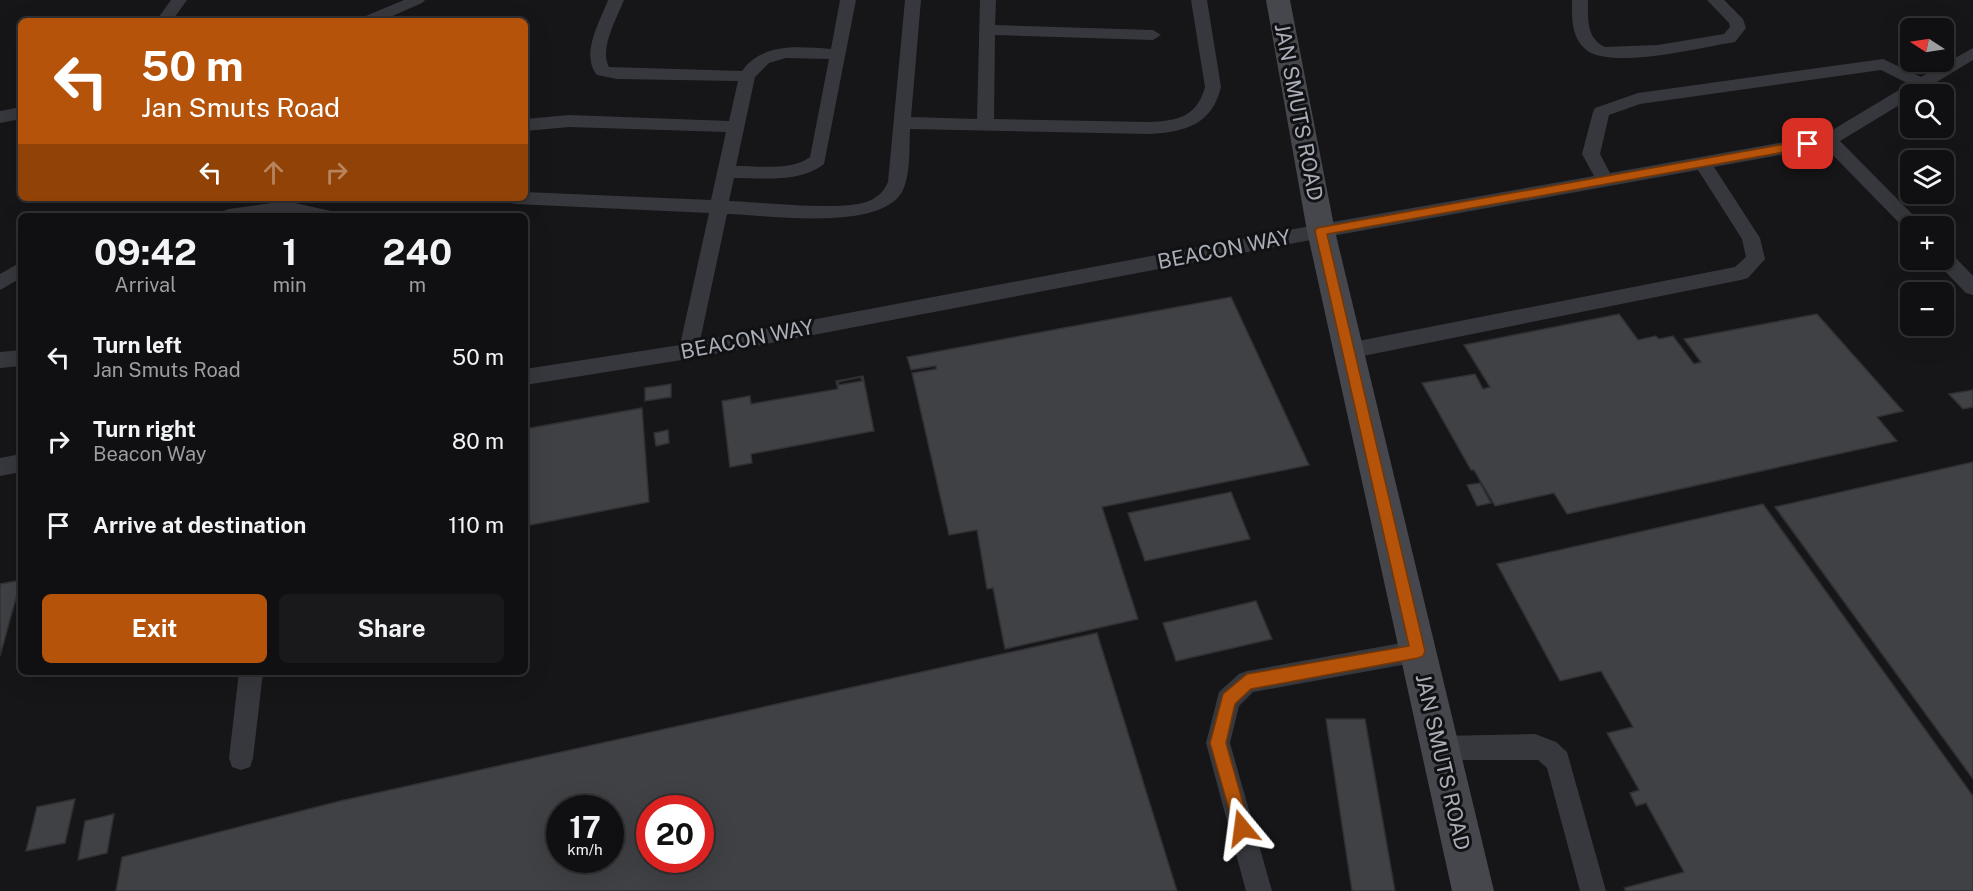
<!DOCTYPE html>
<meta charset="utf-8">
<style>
body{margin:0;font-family:"Public Sans",sans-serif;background:#19191b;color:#f1f3f6;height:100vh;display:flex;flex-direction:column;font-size:22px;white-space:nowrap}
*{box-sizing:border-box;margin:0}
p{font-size:20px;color:#9c9d9f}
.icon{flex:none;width:33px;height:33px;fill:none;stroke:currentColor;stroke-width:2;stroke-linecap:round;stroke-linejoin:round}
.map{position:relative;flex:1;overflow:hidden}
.details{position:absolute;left:18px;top:213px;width:510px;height:462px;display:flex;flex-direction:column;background:#101012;border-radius:9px;box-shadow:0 6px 24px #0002,0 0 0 2px #303032}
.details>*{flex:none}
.hud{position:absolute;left:18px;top:18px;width:510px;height:183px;border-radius:9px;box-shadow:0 6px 24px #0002,0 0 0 2px #303032;background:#b45309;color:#fff;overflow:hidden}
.needle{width:39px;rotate:282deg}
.controls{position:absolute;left:1900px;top:18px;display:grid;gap:12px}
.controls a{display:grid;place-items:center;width:54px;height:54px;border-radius:9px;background:#101012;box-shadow:0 6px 24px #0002,0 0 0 2px #303032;font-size:30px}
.speed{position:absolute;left:546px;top:795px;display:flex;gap:12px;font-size:30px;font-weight:700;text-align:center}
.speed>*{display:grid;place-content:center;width:78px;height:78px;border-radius:50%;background:#101012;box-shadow:0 6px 24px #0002,0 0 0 2px #303032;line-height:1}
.speed small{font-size:15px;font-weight:400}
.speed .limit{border:9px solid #d22;background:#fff;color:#111}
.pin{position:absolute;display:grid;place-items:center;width:51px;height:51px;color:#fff;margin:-26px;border-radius:12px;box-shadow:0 3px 9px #0006}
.me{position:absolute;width:66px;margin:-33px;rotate:344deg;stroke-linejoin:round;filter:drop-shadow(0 0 4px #0008)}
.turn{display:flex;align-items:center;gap:21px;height:126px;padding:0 24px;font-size:27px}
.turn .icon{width:78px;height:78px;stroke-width:2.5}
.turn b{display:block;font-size:42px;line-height:51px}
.lanes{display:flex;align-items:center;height:57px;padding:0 24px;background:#0003;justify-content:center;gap:30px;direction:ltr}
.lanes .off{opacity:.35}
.eta{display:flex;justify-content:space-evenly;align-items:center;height:102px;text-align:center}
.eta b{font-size:36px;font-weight:700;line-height:42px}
.button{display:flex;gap:12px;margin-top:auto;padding:12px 24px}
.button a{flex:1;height:69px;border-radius:9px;background:#b45309;color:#fff;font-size:24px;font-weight:700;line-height:69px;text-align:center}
.button a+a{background:#19191b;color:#f1f3f6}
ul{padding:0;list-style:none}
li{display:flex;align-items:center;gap:18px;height:84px;padding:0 24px}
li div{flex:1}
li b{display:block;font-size:22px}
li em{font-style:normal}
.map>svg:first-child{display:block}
.building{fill:#404145;stroke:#303034;stroke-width:1.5;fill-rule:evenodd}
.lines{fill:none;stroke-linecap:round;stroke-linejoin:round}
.lane{fill:#37383d;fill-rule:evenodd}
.secondary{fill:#45474d;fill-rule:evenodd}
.route{fill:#b45309;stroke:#753606;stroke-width:1.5}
.labels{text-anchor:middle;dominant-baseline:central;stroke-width:6;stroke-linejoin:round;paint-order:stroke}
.street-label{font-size:21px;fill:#a8adb8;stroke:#111113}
</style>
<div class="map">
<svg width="1973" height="891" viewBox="0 0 1973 891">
<rect width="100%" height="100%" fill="#161618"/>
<!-- building -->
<g class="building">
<polygon points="1231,297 1309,465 1102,507 1138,619 1005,649 993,588 987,589 977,530 949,535 912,373 936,369 936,366 911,370 907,357"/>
<polygon points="1619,314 1638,340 1656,336 1659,339 1673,336 1694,364 1701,362 1684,339 1817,314 1903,411 1877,417 1897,441 1567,514 1554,493 1495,506 1474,470 1471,470 1422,383 1475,374 1483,389 1490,387 1464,345"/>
<path d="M863,376L874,431L751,454L752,463L730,467L722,401L750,396L751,404L838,389L836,381ZM861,377L862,381L839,385L838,382Z"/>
<polygon points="671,384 671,397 645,401 645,388"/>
<polygon points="1973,390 1973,407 1963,409 1949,394"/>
<polygon points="642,408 649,502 525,526 525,429"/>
<polygon points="668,430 669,443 656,446 654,433"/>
<polygon points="1973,462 1973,779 1775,507"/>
<polygon points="1480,483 1491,503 1477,506 1467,485"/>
<polygon points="1231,492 1250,539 1145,561 1128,513"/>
<polygon points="1763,504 1973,796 1973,891 1626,891 1624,888 1684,872 1646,803 1636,806 1630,793 1639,790 1607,733 1633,727 1601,671 1560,681 1497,564"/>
<polygon points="21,580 0,656 0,584"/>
<polygon points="1256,601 1272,639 1176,661 1163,623"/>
<path d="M1097,633L1177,891H116L122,857L340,801ZM560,808H610V860H560ZM650,808H700V860H650Z"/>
<polygon points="1326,719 1365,719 1395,891 1352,891"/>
<polygon points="75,799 65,843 26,851 37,807"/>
<polygon points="114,814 107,853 78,860 85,821"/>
</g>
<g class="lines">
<!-- lane -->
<g class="lane">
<polygon points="171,0 187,0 172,21 156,21"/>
<polygon points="404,0 425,0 422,3 381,21 359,21 361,18"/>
<path d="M608,0H624C617,18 599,49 609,67L742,71C763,42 799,47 831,49L840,0H856L824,164C800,183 763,178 734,178L729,201C762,202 842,212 869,201C878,197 884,191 888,182L905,0H921L911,117L977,119L980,0H996L995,25L1153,30L1161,35L1153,40L995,35L994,119L1149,122C1177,121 1197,117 1205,87L1191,0H1207L1221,87C1212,125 1185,132 1149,134L910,129C909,148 911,175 902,192C879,232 767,215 727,214L700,341L1321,224L1594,176L1582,154L1593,112L1595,108L1638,93L1883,59L1921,77L1973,48V60L1917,94H1911V98L1840,141L1919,221L1922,226H1911V232L1907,231L1825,147L1714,167L1760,238L1765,259L1748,278L1741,280L1348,359L1341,357L1338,351L1341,345L1348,343L1735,267L1746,257L1742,239L1698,170L1321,238L688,359L525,385V369L680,345L709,213L516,204L510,203L507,198H525V192L711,200L726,132L569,127L525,131V119L569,115L729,121L738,81L617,79L597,75C580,54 600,22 608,0ZM786,58L829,59L810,157C792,171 758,166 736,166L755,77L769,63ZM1881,70L1909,84L1824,135L1610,173L1600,154L1609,115L1640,104Z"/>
<path d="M1572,0H1588C1588,19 1586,38 1605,47L1658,45L1724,34L1730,27L1729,23L1707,0H1724L1743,19L1746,28L1735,42L1729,43C1699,48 1606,71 1584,48C1571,35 1572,17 1572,0Z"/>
<polygon points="21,107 21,119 0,123 0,111"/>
<polygon points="286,201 331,211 334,216 297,216 286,213 270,216 220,216 223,211 229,209"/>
<polygon points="1944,251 1951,253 1973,276 1973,295 1966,293 1937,263 1936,260 1944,260"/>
<polygon points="21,262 21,278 0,290 0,274"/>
<polygon points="21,350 21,366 0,368 0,352"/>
<polygon points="21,454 21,472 0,476 0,458"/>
<polygon points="1418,640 1426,643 1430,651 1426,659 1418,662 1253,692 1239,706 1230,743 1272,891 1246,891 1206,743 1219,692 1239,674 1247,671"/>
<polygon points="239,672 263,672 253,758 250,767 241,770 232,767 229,758"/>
<polygon points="1535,734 1556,742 1567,752 1606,891 1580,891 1547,768 1538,760 1440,760 1431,757 1428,748 1431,739 1440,736"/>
</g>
<!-- secondary -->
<polygon class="secondary" points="1266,0 1290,0 1335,231 1494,891 1452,891 1307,231"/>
</g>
<!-- route -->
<polygon class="route" points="1808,140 1814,144 1812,147 1327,234 1425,651 1423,656 1418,658 1251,689 1235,704 1226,743 1250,828 1248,834 1242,836 1236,834 1210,743 1223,694 1247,674 1409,646 1315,231 1317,228"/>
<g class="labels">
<!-- street labels -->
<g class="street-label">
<text transform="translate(1299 112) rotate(79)">JAN SMUTS ROAD</text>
<text transform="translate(1224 249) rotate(-11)">BEACON WAY</text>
<text transform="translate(747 339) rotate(-11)">BEACON WAY</text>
<text transform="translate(1443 762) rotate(77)">JAN SMUTS ROAD</text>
</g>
</g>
</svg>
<div class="controls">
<a><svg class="needle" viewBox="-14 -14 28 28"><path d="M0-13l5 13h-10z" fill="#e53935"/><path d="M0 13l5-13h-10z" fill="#9c9d9f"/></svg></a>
<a><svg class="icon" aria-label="search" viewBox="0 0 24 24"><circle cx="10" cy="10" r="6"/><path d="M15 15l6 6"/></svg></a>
<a><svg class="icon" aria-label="layers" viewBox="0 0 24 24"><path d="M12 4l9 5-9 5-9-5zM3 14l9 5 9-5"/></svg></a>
<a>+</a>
<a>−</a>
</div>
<div class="speed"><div>17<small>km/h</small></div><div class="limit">20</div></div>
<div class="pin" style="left:1808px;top:144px;background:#d93025"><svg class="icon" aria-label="arrive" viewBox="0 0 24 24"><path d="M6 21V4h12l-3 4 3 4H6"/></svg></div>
<svg class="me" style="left:1242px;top:828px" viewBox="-20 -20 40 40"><path d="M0-17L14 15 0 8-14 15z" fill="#b45309" stroke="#fff" stroke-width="4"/></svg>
<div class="hud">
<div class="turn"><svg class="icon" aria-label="left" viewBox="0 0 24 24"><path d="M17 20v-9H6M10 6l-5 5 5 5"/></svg><div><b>50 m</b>Jan Smuts Road</div></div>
<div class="lanes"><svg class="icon" aria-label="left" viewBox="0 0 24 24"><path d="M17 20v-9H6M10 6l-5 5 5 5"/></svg><svg class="icon off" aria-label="ahead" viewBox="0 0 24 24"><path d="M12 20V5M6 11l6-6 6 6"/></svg><svg class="icon off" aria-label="right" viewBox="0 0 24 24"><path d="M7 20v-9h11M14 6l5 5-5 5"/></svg></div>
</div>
<section class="details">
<div class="eta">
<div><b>09:42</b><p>Arrival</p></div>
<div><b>1</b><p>min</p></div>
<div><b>240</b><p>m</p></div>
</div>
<ul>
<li><svg class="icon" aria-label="left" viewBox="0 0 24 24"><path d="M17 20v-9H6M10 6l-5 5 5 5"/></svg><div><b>Turn left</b><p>Jan Smuts Road</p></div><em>50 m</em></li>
<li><svg class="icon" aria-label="right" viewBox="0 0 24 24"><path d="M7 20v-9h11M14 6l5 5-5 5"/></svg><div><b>Turn right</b><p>Beacon Way</p></div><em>80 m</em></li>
<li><svg class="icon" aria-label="arrive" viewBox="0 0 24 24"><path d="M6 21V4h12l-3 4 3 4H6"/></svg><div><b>Arrive at destination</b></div><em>110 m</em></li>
</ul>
<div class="button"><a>Exit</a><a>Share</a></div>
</section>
</div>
